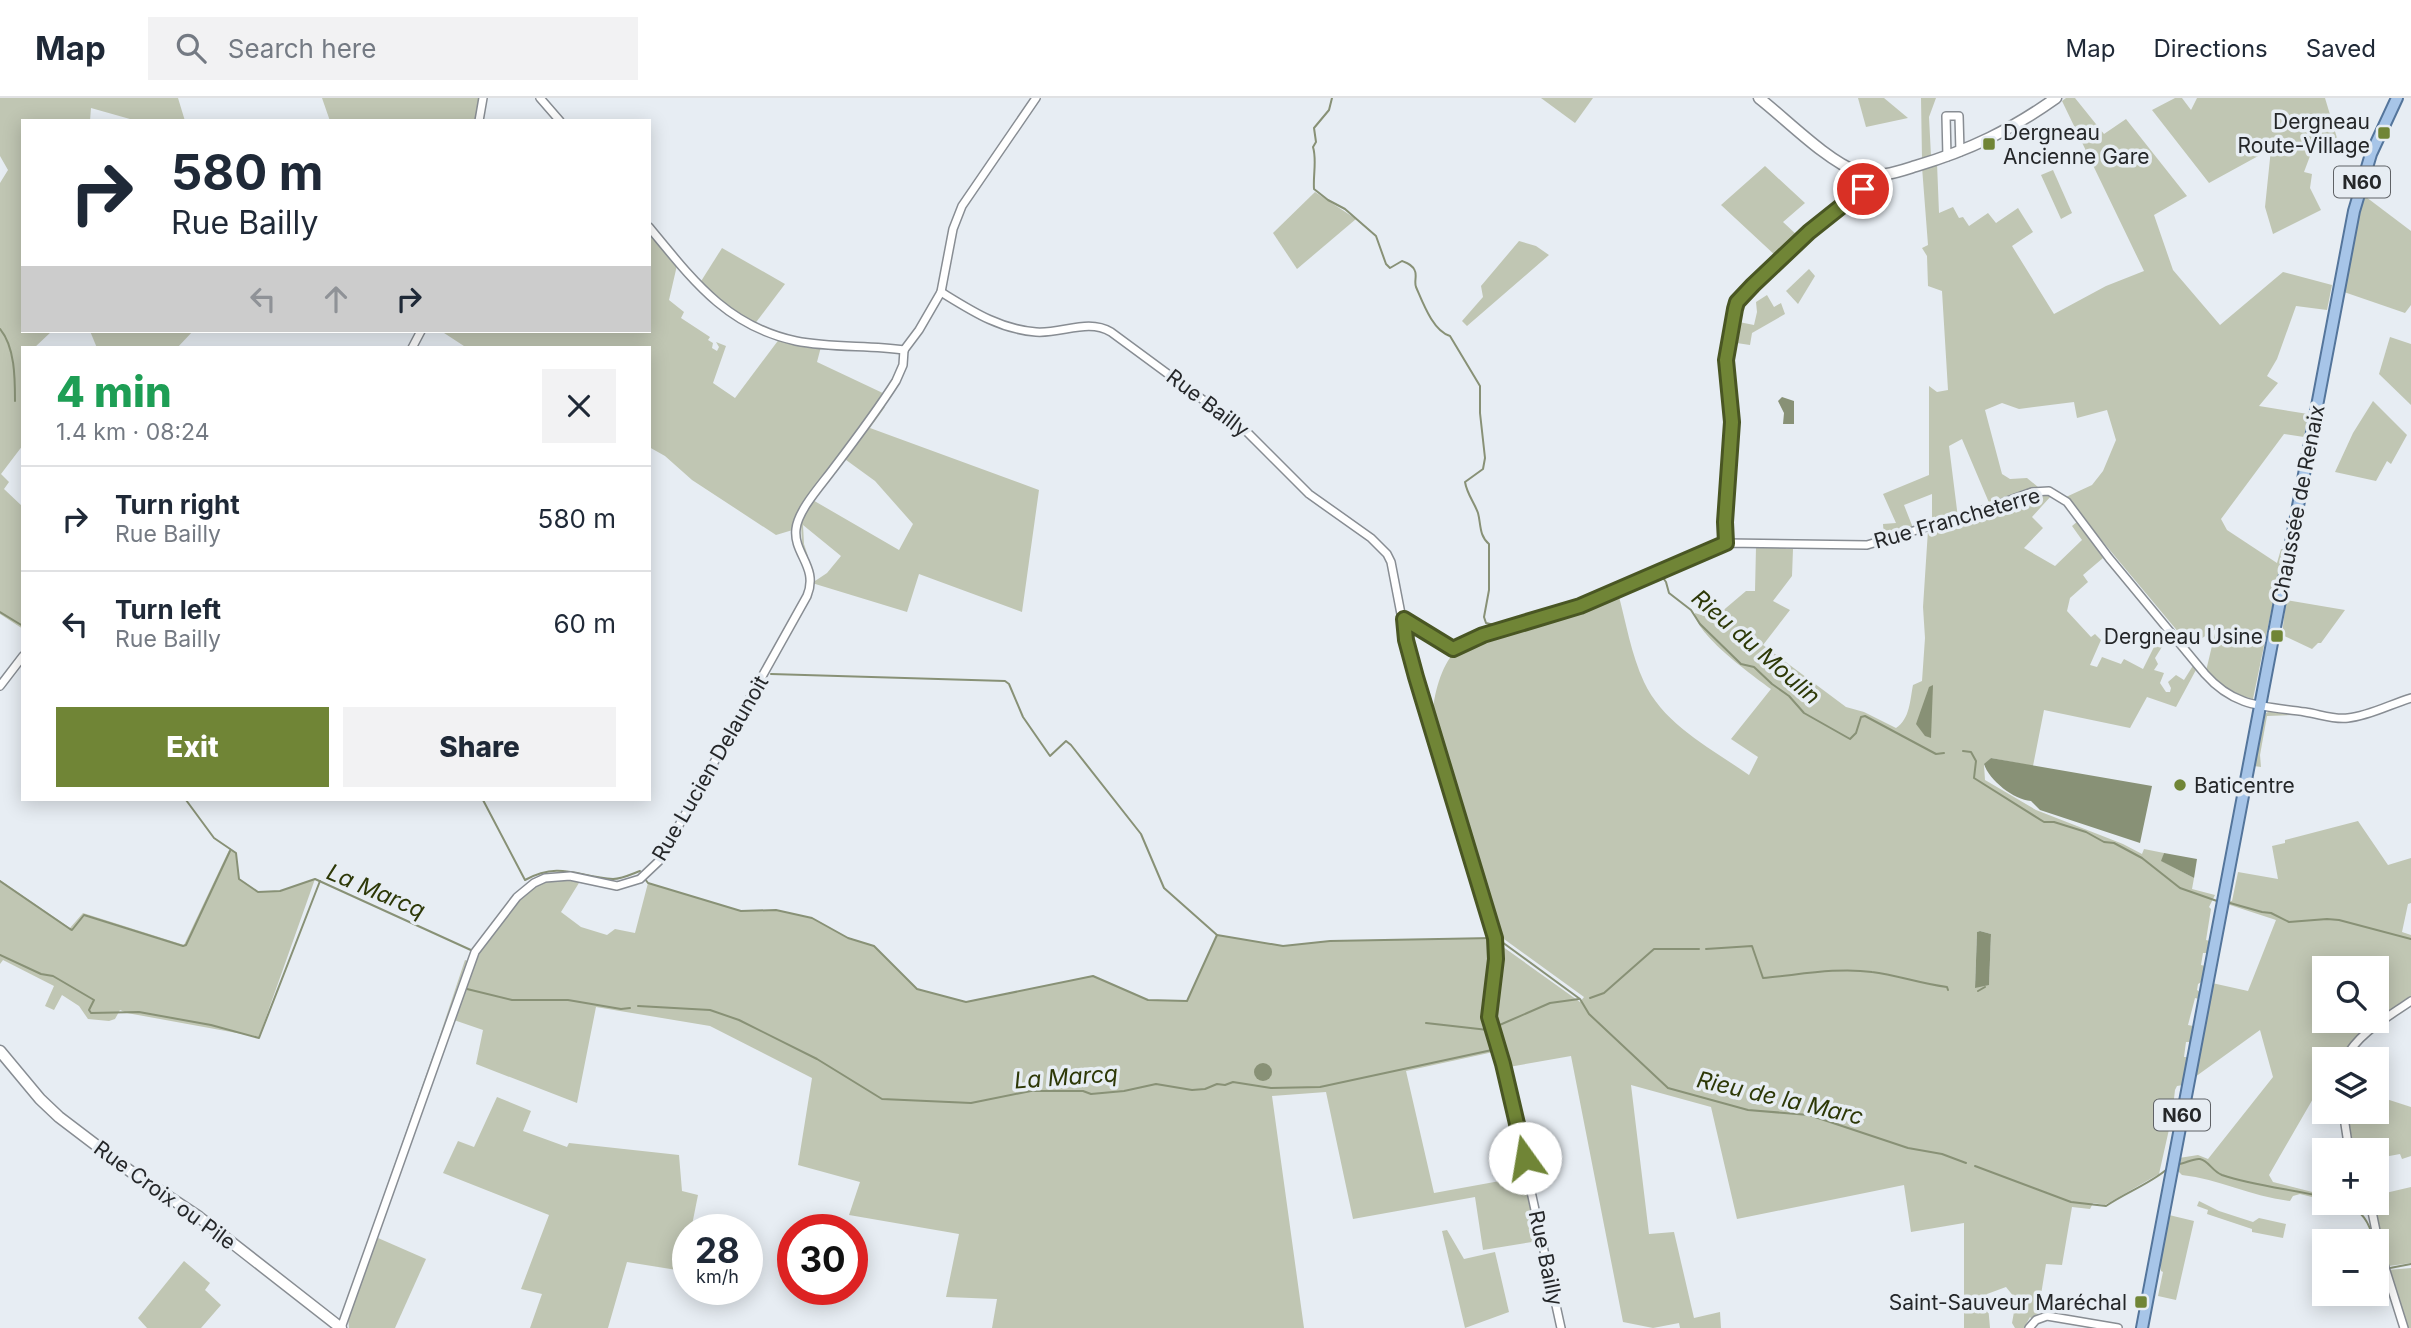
<!DOCTYPE html>
<meta charset="utf-8">
<style>
body{margin:0;font-family:Inter,sans-serif;background:#f2f2f3;color:#1f2937;height:100vh;display:flex;flex-direction:column;font-size:26px;white-space:nowrap}
*{box-sizing:border-box;margin:0}
p{font-size:23px;color:#747a83}
.icon{flex:none;width:38px;height:38px;fill:none;stroke:currentColor;stroke-width:2;stroke-linecap:round;stroke-linejoin:round}
.map{position:relative;flex:1;overflow:hidden}
.details{position:absolute;left:21px;top:248px;width:630px;height:455px;display:flex;flex-direction:column;background:#fff;border-radius:0px;box-shadow:0 4px 18px #0003}
.details>*{flex:none}
.banner{position:absolute;left:21px;top:21px;width:630px;height:214px;border-radius:0px;box-shadow:0 4px 18px #0003;background:#fff;color:#1f2937;overflow:hidden}
.controls{position:absolute;left:2312px;top:858px;display:grid;gap:14px}
.controls a{display:grid;place-items:center;width:77px;height:77px;border-radius:0px;background:#fff;box-shadow:0 4px 18px #0003;font-size:35px}
.speed{position:absolute;left:672px;top:1116px;display:flex;gap:14px;font-size:35px;font-weight:700;text-align:center}
.speed>*{display:grid;place-content:center;width:91px;height:91px;border-radius:50%;background:#fff;box-shadow:0 4px 18px #0003;line-height:1}
.speed small{font-size:18px;font-weight:400}
.speed .limit{border:10px solid #d22;background:#fff;color:#111}
.pin{position:absolute;display:grid;place-items:center;width:60px;height:60px;color:#fff;margin:-30px;border:4px solid #fff;border-radius:50%;box-shadow:0 2px 7px #0007}
.me{position:absolute;width:77px;margin:-38px;rotate:347deg;stroke-linejoin:round;filter:drop-shadow(0 0 5px #0008)}
.turn{display:flex;align-items:center;gap:24px;height:147px;padding:0 35px;font-size:32px}
.turn .icon{width:91px;height:91px;stroke-width:2.5}
.turn b{display:block;font-size:49px;line-height:60px}
.lanes{display:flex;align-items:center;height:66px;padding:0 35px;background:#0003;justify-content:center;gap:35px;direction:ltr}
.lanes .off{opacity:.35}
.round{display:grid;place-items:center;flex:none;width:74px;height:74px;border-radius:0px;background:#f2f2f3}
.headline{display:flex;align-items:center;justify-content:space-between;height:119px;padding:0 35px}
h1{font-size:42px;font-weight:800;line-height:52px;color:#1e9e55}
.primary-button{display:flex;gap:14px;margin-top:auto;padding:14px 35px}
.primary-button a{flex:1;height:80px;border-radius:0px;background:#708536;color:#fff;font-size:28px;font-weight:800;line-height:80px;text-align:center}
.primary-button a+a{background:#f2f2f3;color:#1f2937}
ul{padding:0;list-style:none}
li{display:flex;align-items:center;gap:21px;height:105px;padding:0 35px;border-top:2px solid #e0e1e3}
li div{flex:1}
li b{display:block;font-size:26px}
li em{font-style:normal}
header{display:flex;align-items:center;gap:42px;box-sizing:border-box;height:98px;padding:0 35px;background:#fff;border-bottom:2px solid #e0e1e3}
header strong{font-size:33px}
nav{display:flex;gap:38px;margin-inline-start:auto;font-size:24px}
.search{width:490px;height:63px;background:#f2f2f3;display:flex;align-items:center;gap:18px;box-sizing:border-box;padding:0 24px;border-radius:0px;color:#747a83;font-size:26px}
.map>svg:first-child{display:block}
.green{fill:#c0c6b3;fill-rule:evenodd}
.water{fill:#889176}
.lines{fill:none;stroke-linecap:round;stroke-linejoin:round}
.stream{stroke:#889176;stroke-width:2}
.street-casing{stroke:#888d93;stroke-width:10}
.secondary-casing{stroke:#888d93;stroke-width:13}
.primary-casing{stroke:#54759b;stroke-width:14}
.street{stroke:#fff;stroke-width:7}
.secondary{stroke:#fff;stroke-width:10}
.primary{stroke:#a7c5e8;stroke-width:10}
.route-casing{stroke:#495623;stroke-width:18}
.route{stroke:#708536;stroke-width:12}
.poi-dot{fill:#708536;stroke:#e7edf3;stroke-width:2.5}
.labels{text-anchor:middle;dominant-baseline:central;stroke-width:7;stroke-linejoin:round;paint-order:stroke}
.shield{fill:#e7edf3;stroke:#5f6266;stroke-width:2}
.shield-label{font-size:19px;font-weight:bold;fill:#252729}
.poi-label{font-size:21px;fill:#252729;stroke:#e7edf3;text-anchor:end}
.street-label{font-size:21px;fill:#252729;stroke:#e7edf3}
.water-label{font-size:23px;font-style:italic;fill:#2d3807;stroke:#e7edf3}
</style>
<header>
<strong>Map</strong>
<div class="search"><svg class="icon" aria-label="search" viewBox="0 0 24 24"><circle cx="10" cy="10" r="6"/><path d="M15 15l6 6"/></svg>Search here</div>
<nav><a>Map</a><a>Directions</a><a>Saved</a></nav>
</header>
<div class="map">
<svg width="2411" height="1230" viewBox="0 0 2411 1230">
<rect width="100%" height="100%" fill="#e7edf3"/>
<!-- green -->
<g class="green">
<polygon points="0,0 178,0 185,23 137,23 91,10 90,23 23,23 23,233 52,233 34,250 23,250 23,347 1,376 9,384 4,391 23,409 23,531 0,516 0,85 8,72 0,58"/>
<polygon points="322,0 483,0 479,23 330,23"/>
<polygon points="1541,0 1593,0 1575,25"/>
<polygon points="1858,0 1884,0 1908,20 1866,29"/>
<polygon points="1921,0 1936,0 1929,19 1931,58 1922,61"/>
<polygon points="2066,0 2075,0 2104,36 2126,21 2187,98 2154,117 2173,172 2220,227 2283,174 2332,187 2327,212 2296,208 2277,261 2267,278 2278,285 2259,308 2308,316 2304,339 2284,336 2221,421 2227,432 2277,465 2281,451 2284,451 2253,601 2242,598 2240,601 2232,598 2206,573 2216,531 2190,548 2098,438 2109,454 2066,399 2092,387 2103,373 2116,342 2107,312 2077,320 2074,304 2019,311 2002,305 1985,312 2002,376 2010,381 2027,380 2038,389 1990,407 1962,341 1949,348 1958,420 1932,424 1932,396 1904,407 1913,430 1884,440 1883,426 1896,425 1883,396 1929,377 1929,288 1937,294 1948,292 1942,193 1928,188 1927,158 1922,150 1928,147 1922,69 1937,65 1939,115 1953,109 1959,120 1963,119 1969,128 1988,115 1996,125 2018,110 2033,134 2012,148 2054,216 2106,188 2144,173 2062,3"/>
<polygon points="2175,0 2182,0 2191,12 2197,0 2325,0 2340,50 2318,38 2315,42 2312,41 2310,45 2310,58 2304,74 2312,76 2310,90 2321,112 2273,136 2265,109 2271,51 2209,85 2152,12"/>
<polygon points="1765,68 1805,105 1783,124 1798,138 1806,131 1808,133 1777,159 1721,107"/>
<polygon points="2053,72 2072,115 2061,121 2041,77"/>
<polygon points="1315,94 1356,121 1297,171 1273,135"/>
<polygon points="2366,99 2411,133 2411,207 2405,215 2344,194 2362,101"/>
<path d="M649,129L678,163L669,202L684,214L681,220L710,239L708,242L713,245L712,250L717,253L719,249L716,244L726,248L713,285L735,300L780,240L822,245L817,264L887,297L883,308L885,309L870,330L1039,392L1022,514L919,476L907,514L812,485L827,475L841,458L803,427L804,446L808,458H806L802,446L801,425L799,423L796,431L776,437L692,382L665,358L649,349V250H467L441,233H649ZM842,359L875,383L913,426L899,452L811,401Z"/>
<polygon points="1519,143 1536,148 1549,157 1467,228 1462,223 1483,199 1481,188"/>
<polygon points="722,150 785,186 754,227 698,188"/>
<polygon points="1809,171 1815,178 1798,206 1786,193"/>
<polygon points="1767,197 1774,209 1781,205 1785,216 1752,235 1750,247 1730,244 1734,223 1754,227 1757,214 1756,204"/>
<polygon points="90,233 193,233 177,250 97,250"/>
<polygon points="2390,239 2411,246 2411,307 2379,276"/>
<polygon points="2373,303 2407,337 2391,366 2387,363 2376,383 2335,374 2353,335"/>
<path d="M2031,397L2051,398L2032,419L2043,430L2024,450L2055,468L2082,442L2072,428L2078,423L2103,460L2083,477L2088,484L2070,500L2067,513L2091,539L2095,536L2101,542L2090,567L2097,569L2102,559L2121,566L2124,561L2143,571L2159,539L2165,544L2155,560L2158,566L2154,572L2164,575L2160,585L2166,594H2170L2171,590L2168,584L2176,577L2184,582L2194,566L2197,570L2176,609L2147,599L2130,630L2044,612L2033,668L1991,660L1984,667L1985,682L2036,712L2123,746L2142,756L2144,751L2164,755L2162,763L2194,780L2192,791L2215,797L2209,809L2211,811L2206,842L2210,843L2207,855H2203L2201,867L2205,868L2203,883L2198,886L2197,892L2200,894L2199,901L2195,900L2188,927L2193,928L2191,944H2186L2184,959H2187L2183,987L2177,988L2175,992L2172,1018L2159,1076L2105,1107L2093,1105L2090,1111L2072,1109L2062,1167L2046,1166L2038,1215L2032,1221L2030,1219L2024,1230H2015L2012,1225L2014,1214L2019,1212L2027,1215L2006,1189L1987,1196L1990,1230H1964V1125L1911,1134L1904,1087L1737,1121L1711,1009L1631,987L1649,1136L1674,1134L1694,1220L1720,1214L1721,1230H1680L1679,1225L1653,1230L1623,1224L1571,958L1509,969L1543,1131H1541L1491,924L1499,846L1580,904L1584,899L1497,836L1458,710L1460,709L1452,682L1450,679L1431,621L1433,620C1432,602 1441,567 1455,554C1464,545 1492,538 1505,533C1542,520 1580,508 1618,495C1626,524 1631,556 1644,584C1664,627 1712,651 1749,677L1758,659L1731,641L1771,591C1753,578 1695,536 1695,515L1713,521L1746,493H1755L1756,449H1788L1785,451H1793L1792,478L1773,503L1790,512L1763,547L1846,609L1864,614L1896,630C1910,621 1910,602 1913,587L1922,583L1925,540L1923,509L1928,432L1959,426L1961,424ZM1980,833L1991,836L1989,886L1975,889L1977,834Z"/>
<polygon points="2286,502 2345,512 2321,545 2318,545 2312,551 2282,537"/>
<polygon points="2270,613 2295,614 2295,617 2267,618 2260,657 2261,669 2254,668 2264,616"/>
<path d="M2358,723L2388,767L2411,760V805L2408,806L2402,834L2411,837V898L2389,914L2345,961H2324V1002L2314,999L2269,1077L2273,1084L2324,1097V1102L2300,1096L2293,1098L2290,1103C2253,1099 2219,1081 2182,1077L2177,1072L2179,1060L2198,1057L2208,1061L2273,979L2260,932L2195,979L2212,885L2248,893L2276,822L2227,806L2228,802L2232,803L2238,774L2278,781L2272,748L2285,745V742ZM2324,870H2376V922H2324Z"/>
<polygon points="230,750 236,755 239,781 258,794 280,793 315,781 259,939 127,915 120,912 115,921 109,923 88,921 79,908 62,897 54,912 45,908 54,888 3,862 0,866 0,782 70,830 83,815 184,847"/>
<polygon points="545,780 582,780 561,814 581,829 607,837 615,831 635,835 648,785 741,813 776,812 812,820 848,840 874,848 917,891 966,904 1093,878 1148,902 1187,903 1217,837 1283,848 1330,843 1492,840 1494,848 1487,915 1484,915 1485,925 1489,926 1498,953 1406,973 1434,1095 1527,1078 1538,1143 1483,1152 1475,1099 1353,1121 1326,994 1272,998 1304,1230 992,1230 997,1201 946,1199 959,1136 849,1117 860,1084 798,1067 812,980 710,928 596,909 577,1005 476,966 483,932 451,921 475,854 506,813"/>
<polygon points="465,862 468,863 439,948 437,946"/>
<polygon points="434,954 437,954 346,1211 344,1210"/>
<polygon points="2377,998 2411,1009 2411,1058 2402,1061 2400,1056 2384,1059 2377,1057 2376,1052 2353,1052 2348,1013 2376,1013"/>
<polygon points="497,999 531,1013 523,1033 567,1049 569,1045 679,1057 682,1093 698,1097 691,1132 688,1132 688,1151 683,1173 627,1164 608,1230 530,1230 542,1196 521,1191 549,1117 443,1075 458,1043 474,1049"/>
<polygon points="2411,1089 2411,1165 2389,1168 2386,1160 2384,1160 2374,1104 2376,1104 2377,1097"/>
<polygon points="2199,1103 2219,1113 2253,1124 2259,1120 2286,1126 2283,1140 2252,1134 2252,1131 2207,1116 2208,1112 2197,1108"/>
<polygon points="2169,1117 2194,1123 2176,1202 2158,1198 2163,1174 2161,1173 2160,1165"/>
<polygon points="1447,1132 1464,1161 1495,1154 1509,1214 1465,1230 1442,1133"/>
<polygon points="378,1140 426,1161 395,1230 349,1230 348,1220 376,1141"/>
<polygon points="184,1163 210,1185 205,1192 221,1207 201,1230 147,1230 138,1220"/>
<polygon points="2411,1170 2411,1230 2407,1230 2388,1172"/>
</g>
<!-- water -->
<g class="water">
<polygon points="1782,299 1794,303 1794,326 1783,326 1784,315 1778,303"/>
<polygon points="1933,587 1931,640 1925,638 1916,626 1929,589"/>
<path d="M1991,660L2152,688L2140,745L2040,712L2031,703C2014,702 1989,682 1984,666Z"/>
<polygon points="2164,755 2197,761 2194,780 2161,763"/>
<polygon points="1980,833 1991,836 1989,887 1975,890 1977,834"/>
<circle cx="1263" cy="974" r="9"/>
</g>
<g class="lines">
<!-- stream -->
<g class="stream">
<path d="M1332,0L1329,12L1314,30L1316,44L1313,49C1317,62 1313,76 1314,91L1328,102L1345,111L1376,138L1386,166L1390,170L1402,163C1407,165 1413,167 1415,173C1417,178 1414,184 1416,189C1423,205 1433,233 1450,238L1480,288V315L1485,360L1483,371L1465,384C1467,396 1474,404 1478,415C1481,426 1479,438 1489,446V492L1484,519L1486,525L1499,528L1510,525"/>
<path d="M0,231C15,249 15,280 15,303"/>
<polyline points="1661,477 1666,484 1669,495 1691,512 1700,526 1741,566 1754,569 1772,586 1789,598 1804,615 1850,641 1856,635 1861,619 1865,618 1936,656 1944,655"/>
<polyline points="1614,489 1654,471"/>
<polyline points="0,514 23,528"/>
<polyline points="1529,520 1603,494"/>
<polyline points="771,576 1005,583 1009,586 1023,619 1050,658 1066,643 1071,647 1141,736 1164,790 1217,837"/>
<polyline points="1963,653 1971,654 1976,663 1974,680 2044,724 2054,724 2086,734 2104,744 2114,745 2142,760 2180,790 2217,803"/>
<polyline points="186,702 214,740 236,755 239,781 258,794 280,793 315,781 473,853"/>
<path d="M483,702L525,782C560,763 578,779 613,781C622,781 632,776 640,773"/>
<polyline points="645,781 648,785 741,813 776,812 812,820 848,840 874,848 917,891 966,904 1093,878 1148,902 1187,903 1217,837 1283,848 1330,843 1493,840"/>
<polyline points="0,783 70,831 72,832 84,817 183,848 186,847 230,753"/>
<polyline points="2230,805 2262,814 2271,815 2289,824 2327,821 2339,822 2411,841"/>
<polyline points="1502,844 1580,901 1589,916 1668,990 1748,1012 1809,1017 1908,1050 1942,1056 1966,1065"/>
<path d="M1706,851L1752,848L1763,880C1798,877 1837,869 1872,874C1897,877 1921,886 1947,889L1948,892"/>
<polyline points="0,857 41,876 53,878 94,902 89,912 91,915 139,914 211,927 259,940 320,783"/>
<polyline points="467,891 512,902 568,902 621,911 630,910"/>
<polyline points="1978,893 1985,889"/>
<polyline points="1590,900 1604,895 1654,851 1699,851"/>
<polyline points="638,908 710,912 739,922 817,961 882,1001 971,1005 1031,993 1083,993 1091,996 1124,993 1156,986 1192,992 1205,991 1217,986 1225,987 1233,984 1271,990 1320,989 1492,952 1488,932 1426,925"/>
<polyline points="1495,929 1550,905 1579,901"/>
<path d="M2179,1066C2186,1065 2194,1060 2200,1061C2209,1063 2212,1073 2222,1077C2255,1088 2290,1091 2324,1099"/>
<path d="M1975,1068L2071,1104L2106,1108C2125,1095 2149,1086 2166,1072"/>
<path d="M2344,1104C2362,1113 2369,1123 2374,1143"/>
<polyline points="2376,1154 2383,1172"/>
<polyline points="2390,1170 2411,1166"/>
</g>
<defs>
<g id="street">
<polyline points="540,0 560,23"/>
<polyline points="479,23 483,0"/>
<polyline points="1947,59 1946,18 1959,18 1960,54"/>
<path d="M649,129C692,181 726,228 796,243C831,250 869,247 904,252"/>
<path d="M941,194C972,213 999,231 1036,234C1062,236 1088,220 1111,234L1248,335L1309,396L1371,440L1387,456L1391,464L1406,542L1416,579L1495,840C1498,866 1488,892 1489,918C1490,935 1499,950 1503,966L1561,1230"/>
<polyline points="412,250 421,233"/>
<polyline points="904,252 919,232 941,194 953,131 962,108 1036,0"/>
<path d="M1726,445L1732,324L1726,263L1735,211C1742,191 1804,138 1823,123C1841,109 1862,99 1868,77"/>
<path d="M1404,521L1453,551L1483,537L1580,508L1703,453L1726,445L1867,447L1933,427L1956,422L2032,394L2049,393L2067,404L2109,460L2205,576C2235,610 2264,608 2305,614C2319,616 2334,622 2348,620C2369,618 2391,606 2411,600"/>
<polyline points="0,588 23,558"/>
<path d="M2345,961C2358,935 2388,919 2411,903"/>
<polyline points="2343,1013 2349,1052"/>
<polyline points="2370,1104 2381,1157 2404,1230"/>
<path d="M341,1230L475,854L517,799L534,785L545,780L570,778L617,788L640,781L659,763L807,498C819,469 793,456 796,431C798,412 822,386 833,371C855,342 877,313 896,283L903,267L904,252"/>
<polyline points="2029,1230 2036,1222 2047,1218 2118,1230"/>
</g>
<g id="secondary">
<path d="M1759,0C1786,21 1827,63 1858,74C1879,81 1897,74 1916,68C1970,52 2011,32 2056,0"/>
<polyline points="0,953 40,1001 59,1019 130,1073 199,1119 341,1230"/>
</g>
<polyline id="primary" points="2142,1230 2354,113 2371,56 2397,0"/>
</defs>
<!-- street casing -->
<use href="#street" class="street-casing"/>
<!-- secondary casing -->
<use href="#secondary" class="secondary-casing"/>
<!-- primary casing -->
<use href="#primary" class="primary-casing"/>
<!-- street -->
<use href="#street" class="street"/>
<!-- secondary -->
<use href="#secondary" class="secondary"/>
<!-- primary -->
<use href="#primary" class="primary"/>
</g>
<g class="lines">
<defs>
<polyline id="route" points="1525,1060 1503,966 1489,919 1496,861 1495,840 1416,579 1406,542 1404,521 1453,551 1483,537 1580,508 1726,445 1725,424 1732,324 1726,262 1735,211 1737,204 1753,187 1809,134 1863,91"/>
</defs>
<!-- route casing -->
<use href="#route" class="route-casing"/>
<!-- route -->
<use href="#route" class="route"/>
</g>
<!-- markers -->
<g class="poi-dot">
<rect x="2377" y="28" width="14" height="14" rx="3.5"/>
<rect x="1982" y="39" width="14" height="14" rx="3.5"/>
<rect x="2270" y="531" width="14" height="14" rx="3.5"/>
<circle cx="2180" cy="687" r="7"/>
<rect x="2134" y="1197" width="14" height="14" rx="3.5"/>
</g>
<g class="labels">
<!-- shield labels -->
<g class="shield">
<rect x="2334" y="68.5" width="56" height="31" rx="5"/>
<rect x="2154" y="1001.5" width="56" height="31" rx="5"/>
</g>
<g class="shield-label">
<text x="2362" y="84">N60</text>
<text x="2182" y="1017">N60</text>
</g>
<!-- poi labels -->
<g class="poi-label">
<text x="2370" y="23">Dergneau<tspan x="2370" dy="24">Route-Village</tspan></text>
<text x="2003" y="34" text-anchor="start">Dergneau<tspan x="2003" dy="24">Ancienne Gare</tspan></text>
<text x="2263" y="538">Dergneau Usine</text>
<text x="2194" y="687" text-anchor="start">Baticentre</text>
<text x="2127" y="1204">Saint-Sauveur Maréchal</text>
</g>
<!-- street labels -->
<g class="street-label">
<text transform="translate(1208 305) rotate(37)">Rue Bailly</text>
<text transform="translate(2298 406) rotate(-79)">Chaussée de Renaix</text>
<text transform="translate(1957 420) rotate(-16)">Rue Francheterre</text>
<text transform="translate(710 670) rotate(-60)">Rue Lucien Delaunoit</text>
<text transform="translate(165 1097) rotate(36)">Rue Croix ou Pile</text>
<text transform="translate(1546 1160) rotate(78)">Rue Bailly</text>
</g>
<!-- water labels -->
<g class="water-label">
<text transform="translate(1756 549) rotate(41)">Rieu du Moulin</text>
<text transform="translate(376 793) rotate(23)">La Marcq</text>
<text transform="translate(1066 979) rotate(-4)">La Marcq</text>
<text transform="translate(1780 1000) rotate(13)">Rieu de la Marc</text>
</g>
</g>
</svg>
<div class="controls">
<a><svg class="icon" aria-label="search" viewBox="0 0 24 24"><circle cx="10" cy="10" r="6"/><path d="M15 15l6 6"/></svg></a>
<a><svg class="icon" aria-label="layers" viewBox="0 0 24 24"><path d="M12 4l9 5-9 5-9-5zM3 14l9 5 9-5"/></svg></a>
<a>+</a>
<a>−</a>
</div>
<div class="speed"><div>28<small>km/h</small></div><div class="limit">30</div></div>
<div class="pin" style="left:1863px;top:91px;background:#d93025"><svg class="icon" aria-label="arrive" viewBox="0 0 24 24"><path d="M6 21V4h12l-3 4 3 4H6"/></svg></div>
<svg class="me" style="left:1525px;top:1060px" viewBox="-20 -20 40 40"><circle r="19" fill="#fff"/><path d="M0-13L10 11 0 6-10 11z" fill="#708536"/></svg>
<div class="banner">
<div class="turn"><svg class="icon" aria-label="right" viewBox="0 0 24 24"><path d="M7 20v-9h11M14 6l5 5-5 5"/></svg><div><b>580 m</b>Rue Bailly</div></div>
<div class="lanes"><svg class="icon off" aria-label="left" viewBox="0 0 24 24"><path d="M17 20v-9H6M10 6l-5 5 5 5"/></svg><svg class="icon off" aria-label="ahead" viewBox="0 0 24 24"><path d="M12 20V5M6 11l6-6 6 6"/></svg><svg class="icon" aria-label="right" viewBox="0 0 24 24"><path d="M7 20v-9h11M14 6l5 5-5 5"/></svg></div>
</div>
<section class="details">
<div class="headline"><div><h1>4 min</h1><p>1.4 km · 08:24</p></div><a class="round"><svg class="icon" aria-label="close" viewBox="0 0 24 24"><path d="M6 6l12 12M18 6L6 18"/></svg></a></div>
<ul>
<li><svg class="icon" aria-label="right" viewBox="0 0 24 24"><path d="M7 20v-9h11M14 6l5 5-5 5"/></svg><div><b>Turn right</b><p>Rue Bailly</p></div><em>580 m</em></li>
<li><svg class="icon" aria-label="left" viewBox="0 0 24 24"><path d="M17 20v-9H6M10 6l-5 5 5 5"/></svg><div><b>Turn left</b><p>Rue Bailly</p></div><em>60 m</em></li>
</ul>
<div class="primary-button"><a>Exit</a><a>Share</a></div>
</section>
</div>
